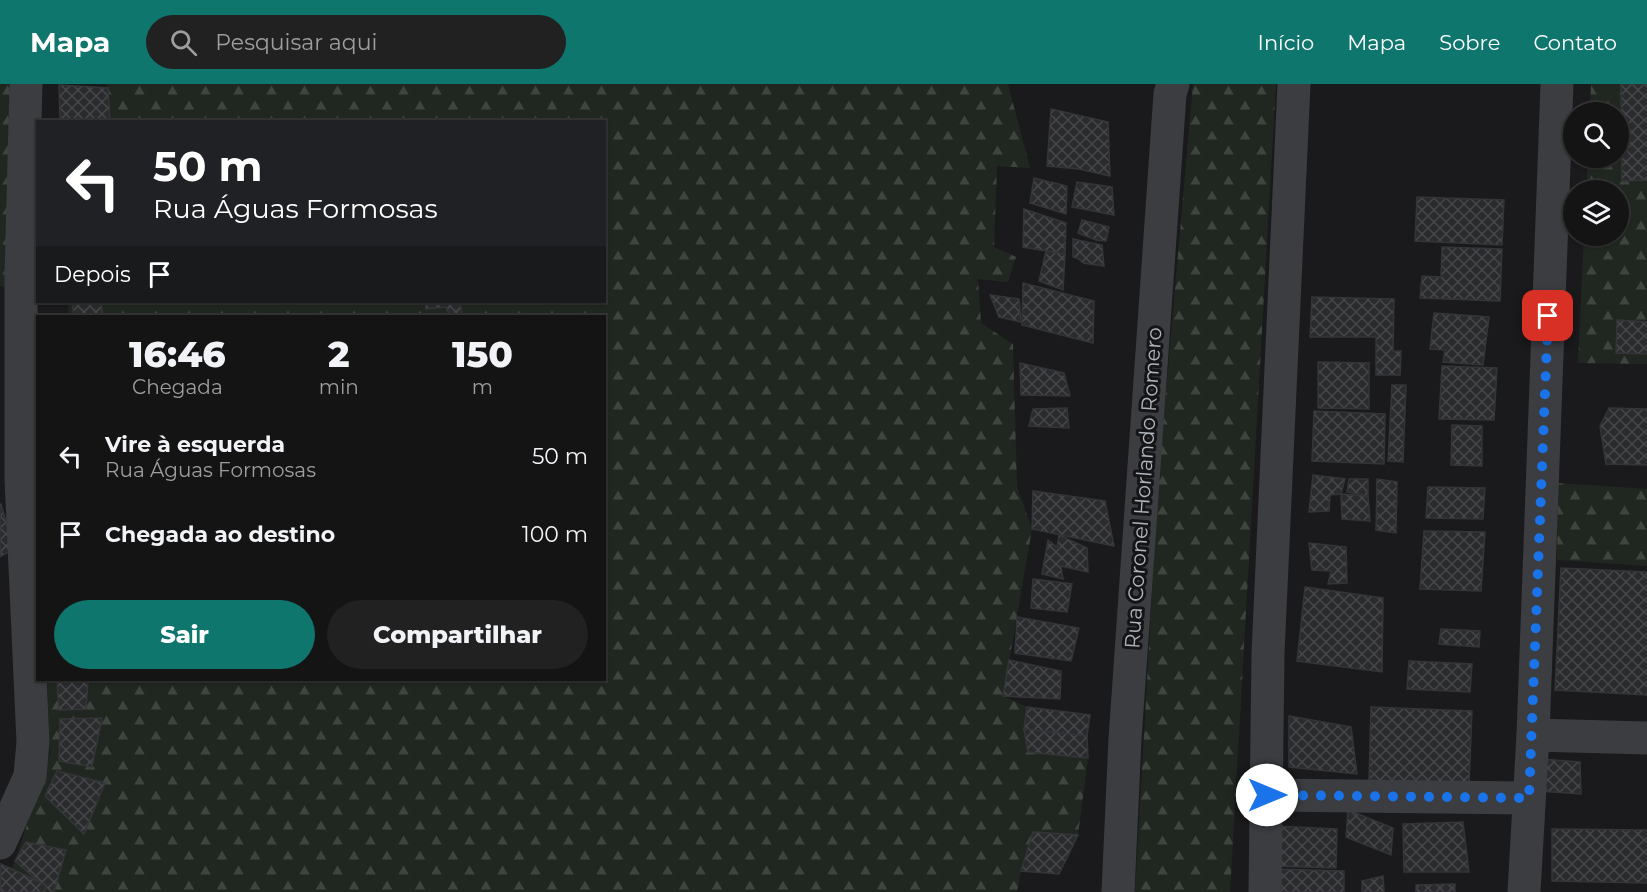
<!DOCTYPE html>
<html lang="pt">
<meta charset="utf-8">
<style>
body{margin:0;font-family:Montserrat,sans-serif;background:#212122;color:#f1f3f6;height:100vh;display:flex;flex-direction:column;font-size:22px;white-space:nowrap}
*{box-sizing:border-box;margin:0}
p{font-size:20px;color:#9d9ea0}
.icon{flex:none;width:33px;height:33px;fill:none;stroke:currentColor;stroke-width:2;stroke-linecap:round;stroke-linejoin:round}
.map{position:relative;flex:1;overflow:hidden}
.drawer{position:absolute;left:36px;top:231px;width:570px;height:366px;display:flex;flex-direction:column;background:#141415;border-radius:0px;box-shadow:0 2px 4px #0004,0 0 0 2px #333334}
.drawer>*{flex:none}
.banner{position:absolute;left:36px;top:36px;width:570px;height:183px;border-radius:0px;box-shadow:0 2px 4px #0004,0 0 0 2px #333334;background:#202124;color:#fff;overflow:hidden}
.controls{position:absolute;left:1563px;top:18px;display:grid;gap:12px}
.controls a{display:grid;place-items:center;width:66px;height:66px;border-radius:50%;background:#141415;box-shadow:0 2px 4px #0004,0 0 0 2px #333334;font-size:30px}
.pin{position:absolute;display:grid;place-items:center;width:51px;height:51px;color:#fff;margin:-26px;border-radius:12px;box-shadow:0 3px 9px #0006}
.me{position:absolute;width:66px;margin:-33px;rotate:90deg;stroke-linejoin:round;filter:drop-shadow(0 0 4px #0008)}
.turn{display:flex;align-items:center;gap:21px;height:126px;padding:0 18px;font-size:27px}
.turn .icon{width:78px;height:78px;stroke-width:2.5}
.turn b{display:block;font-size:42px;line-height:51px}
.then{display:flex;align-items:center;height:57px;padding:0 18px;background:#0003;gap:12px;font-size:22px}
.eta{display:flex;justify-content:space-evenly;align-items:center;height:102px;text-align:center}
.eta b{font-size:36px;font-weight:800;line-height:42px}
.cta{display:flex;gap:12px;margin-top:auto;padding:12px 18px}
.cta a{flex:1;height:69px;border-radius:36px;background:#0f766e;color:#fff;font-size:24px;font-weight:800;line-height:69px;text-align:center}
.cta a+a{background:#212122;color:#f1f3f6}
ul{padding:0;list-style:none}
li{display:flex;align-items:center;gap:18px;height:78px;padding:0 18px}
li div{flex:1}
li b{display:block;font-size:22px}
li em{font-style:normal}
header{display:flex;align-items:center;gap:36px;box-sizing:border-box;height:84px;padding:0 30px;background:#0f766e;color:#fff}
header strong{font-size:28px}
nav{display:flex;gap:33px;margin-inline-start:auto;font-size:21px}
.search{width:420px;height:54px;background:#212122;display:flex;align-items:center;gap:15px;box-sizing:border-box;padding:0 21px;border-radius:33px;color:#9d9ea0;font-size:22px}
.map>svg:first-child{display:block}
.forest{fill:url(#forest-firs)}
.building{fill:url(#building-cross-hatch);stroke:#343538;stroke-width:1.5}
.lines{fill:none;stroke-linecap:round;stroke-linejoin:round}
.minor{stroke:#3b3d41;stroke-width:33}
.route{stroke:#1a73e8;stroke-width:10;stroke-dasharray:0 18}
.labels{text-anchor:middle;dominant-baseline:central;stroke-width:6;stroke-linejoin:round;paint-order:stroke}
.street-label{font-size:21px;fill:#adb4bb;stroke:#151517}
</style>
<header>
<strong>Mapa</strong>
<div class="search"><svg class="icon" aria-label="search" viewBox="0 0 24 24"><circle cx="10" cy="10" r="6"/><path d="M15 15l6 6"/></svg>Pesquisar aqui</div>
<nav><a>Início</a><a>Mapa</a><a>Sobre</a><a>Contato</a></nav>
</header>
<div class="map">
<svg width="1647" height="808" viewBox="0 0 1647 808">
<defs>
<pattern id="forest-firs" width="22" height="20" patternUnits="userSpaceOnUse" patternTransform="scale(1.5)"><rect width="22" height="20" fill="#202720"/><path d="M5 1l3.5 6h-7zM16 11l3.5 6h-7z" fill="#3e443e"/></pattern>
<pattern id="building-cross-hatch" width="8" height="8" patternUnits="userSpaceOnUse" patternTransform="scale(1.5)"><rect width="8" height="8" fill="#2a2b2d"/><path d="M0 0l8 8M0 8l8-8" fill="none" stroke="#46474a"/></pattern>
</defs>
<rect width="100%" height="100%" fill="#1a1a1c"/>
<!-- forest -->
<g class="forest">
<polygon points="0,0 9,0 11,23 8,204 0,202"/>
<polygon points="108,0 1008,0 1030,84 997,82 994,163 1016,173 1008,198 978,195 981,239 1013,260 1017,403 1032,445 1003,612 1027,623 1024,645 1028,668 1088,674 1078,751 1033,748 1021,787 1017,808 0,808 15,777 50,670 47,596 604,596 604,232 69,232 68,218 604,218 604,38 99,37"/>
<polygon points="1193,0 1276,0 1230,808 1135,808 1159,387"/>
<polygon points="1591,0 1647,0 1647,280 1578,279 1584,152 1618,152 1618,106 1586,106 1588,74 1618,74 1618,28 1590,28"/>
<polygon points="1558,399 1647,405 1647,482 1557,476"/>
</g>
<!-- building -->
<g class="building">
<polygon points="1621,0 1647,0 1647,96 1622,97"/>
<polygon points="59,1 108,4 110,38 85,38 60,35"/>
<polygon points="1051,25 1108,38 1110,92 1079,85 1047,82"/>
<polygon points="1034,94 1067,102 1066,130 1030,119"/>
<polygon points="1077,98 1112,103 1114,131 1072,123"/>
<polygon points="1417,113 1504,116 1502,161 1415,157"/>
<polygon points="1024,125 1066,139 1065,170 1023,163"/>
<polygon points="1082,136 1109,143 1106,157 1096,156 1078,149"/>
<polygon points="1073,155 1102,161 1104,182 1083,179 1079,175 1073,173"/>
<polygon points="1442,163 1502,165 1500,217 1420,214 1422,192 1441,193"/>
<polygon points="1046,167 1065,170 1063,206 1039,197"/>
<polygon points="1023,199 1094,217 1093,259 1022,241"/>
<polygon points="990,211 1019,215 1021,238 999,233"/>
<polygon points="1312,213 1394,215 1393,267 1401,267 1400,291 1376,291 1376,253 1310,253"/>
<polygon points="72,218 101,218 103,232 74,232"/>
<polygon points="425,218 460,218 462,232 450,232 446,223 426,225"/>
<polygon points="1434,229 1489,233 1483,281 1443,278 1445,266 1430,265"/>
<polygon points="1617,236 1647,238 1647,270 1616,269"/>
<polygon points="1318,278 1369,279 1369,325 1318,324"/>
<polygon points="1020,279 1064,289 1070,312 1021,311"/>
<polygon points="1442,282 1497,284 1494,336 1439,335"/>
<polygon points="1392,301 1406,301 1403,378 1388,377"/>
<polygon points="1067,324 1069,344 1029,342 1033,325"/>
<polygon points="1609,324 1647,325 1647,381 1606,380 1600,342"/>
<polygon points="1314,327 1385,330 1384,380 1312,377"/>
<polygon points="1452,341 1482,342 1482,382 1451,381"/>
<polygon points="1313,391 1345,395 1341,410 1330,411 1329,427 1309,428"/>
<polygon points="1349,395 1368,395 1368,412 1347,408"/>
<polygon points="1377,395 1397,398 1396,449 1376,446"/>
<polygon points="1428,403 1485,404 1483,435 1426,434"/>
<polygon points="1033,407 1105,417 1114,462 1032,445"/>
<polygon points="1341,410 1368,412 1370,437 1342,435"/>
<polygon points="1,420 14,465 0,473 0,421"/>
<polygon points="1424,447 1485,448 1481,507 1420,505"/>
<polygon points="1059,451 1087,464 1088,488 1061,482 1063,495 1042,490 1048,456 1057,463"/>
<polygon points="1309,459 1346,463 1347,499 1328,500 1331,487 1312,486"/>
<polygon points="1561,484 1647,488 1647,611 1555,606"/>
<polygon points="1033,495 1072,500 1067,528 1031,524"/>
<polygon points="1305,503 1383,514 1382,588 1297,577"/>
<polygon points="1017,533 1079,544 1071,577 1015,569"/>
<polygon points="1441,545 1480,547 1479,563 1439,560"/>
<polygon points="1009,576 1061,587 1060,615 1003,612"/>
<polygon points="1409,577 1472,580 1470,608 1407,605"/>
<polygon points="57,596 88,596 86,625 59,626"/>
<polygon points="1027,623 1090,631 1087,652 1024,645"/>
<polygon points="1371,623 1472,627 1469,701 1369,697"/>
<polygon points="1289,632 1351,643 1357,690 1289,683"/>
<polygon points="102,634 92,683 59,677 60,635"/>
<polygon points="1024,645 1087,652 1088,674 1028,668"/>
<polygon points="1540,675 1580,678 1581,710 1540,707"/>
<polygon points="57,687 105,699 84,750 45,712"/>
<polygon points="1348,726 1393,744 1391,771 1346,753"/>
<polygon points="1463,738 1469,788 1404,788 1403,740"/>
<polygon points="1274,742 1337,745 1336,784 1273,782"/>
<polygon points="1552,745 1647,746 1647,799 1552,797"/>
<polygon points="1033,748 1078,751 1059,790 1021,787"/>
<polygon points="26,758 66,766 54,808 51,808 15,777"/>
<polygon points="1,780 46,801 45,808 0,808"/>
<polygon points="1272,785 1344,787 1344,808 1272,808"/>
<polygon points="1383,792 1384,808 1362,808 1362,797"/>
<polygon points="1455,800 1455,808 1416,808 1416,801"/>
</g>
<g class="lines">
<!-- minor -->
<g class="minor">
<polyline points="1533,651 1647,654"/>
<polyline points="1267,711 1529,714"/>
<polyline points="0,759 30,692 33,658 21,395 21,192 26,0"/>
<polyline points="1118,808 1125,655 1170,10 1173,0"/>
<polyline points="1265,808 1268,569 1294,0"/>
<polyline points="1524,808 1533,651 1557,0"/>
</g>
</g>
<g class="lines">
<!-- route -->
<polyline class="route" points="1267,711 1529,714 1548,232"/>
</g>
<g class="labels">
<!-- street labels -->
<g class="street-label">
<text transform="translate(1143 404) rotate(-86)">Rua Coronel Horlando Romero</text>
</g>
</g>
</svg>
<div class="controls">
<a><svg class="icon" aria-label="search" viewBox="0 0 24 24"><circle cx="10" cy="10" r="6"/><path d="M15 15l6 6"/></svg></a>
<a><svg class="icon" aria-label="layers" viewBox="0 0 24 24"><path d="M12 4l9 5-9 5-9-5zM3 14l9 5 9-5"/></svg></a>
</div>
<div class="pin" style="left:1548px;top:232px;background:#d93025"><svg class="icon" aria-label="arrive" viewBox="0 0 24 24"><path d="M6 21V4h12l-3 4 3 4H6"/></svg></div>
<svg class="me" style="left:1267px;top:711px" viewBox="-20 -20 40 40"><circle r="19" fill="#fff"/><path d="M0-13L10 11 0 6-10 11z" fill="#1a73e8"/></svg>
<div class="banner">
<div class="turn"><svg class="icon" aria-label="left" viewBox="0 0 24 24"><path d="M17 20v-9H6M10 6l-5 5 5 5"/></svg><div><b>50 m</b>Rua Águas Formosas</div></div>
<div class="then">Depois<svg class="icon" aria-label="arrive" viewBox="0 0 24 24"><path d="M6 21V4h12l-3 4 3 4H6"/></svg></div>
</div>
<section class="drawer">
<div class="eta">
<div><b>16:46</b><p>Chegada</p></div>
<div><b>2</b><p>min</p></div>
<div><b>150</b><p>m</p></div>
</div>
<ul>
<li><svg class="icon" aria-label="left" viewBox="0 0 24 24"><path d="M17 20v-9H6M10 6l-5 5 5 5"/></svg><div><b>Vire à esquerda</b><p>Rua Águas Formosas</p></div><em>50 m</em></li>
<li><svg class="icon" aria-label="arrive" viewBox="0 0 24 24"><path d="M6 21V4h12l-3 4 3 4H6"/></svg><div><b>Chegada ao destino</b></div><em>100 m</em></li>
</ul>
<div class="cta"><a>Sair</a><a>Compartilhar</a></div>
</section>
</div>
